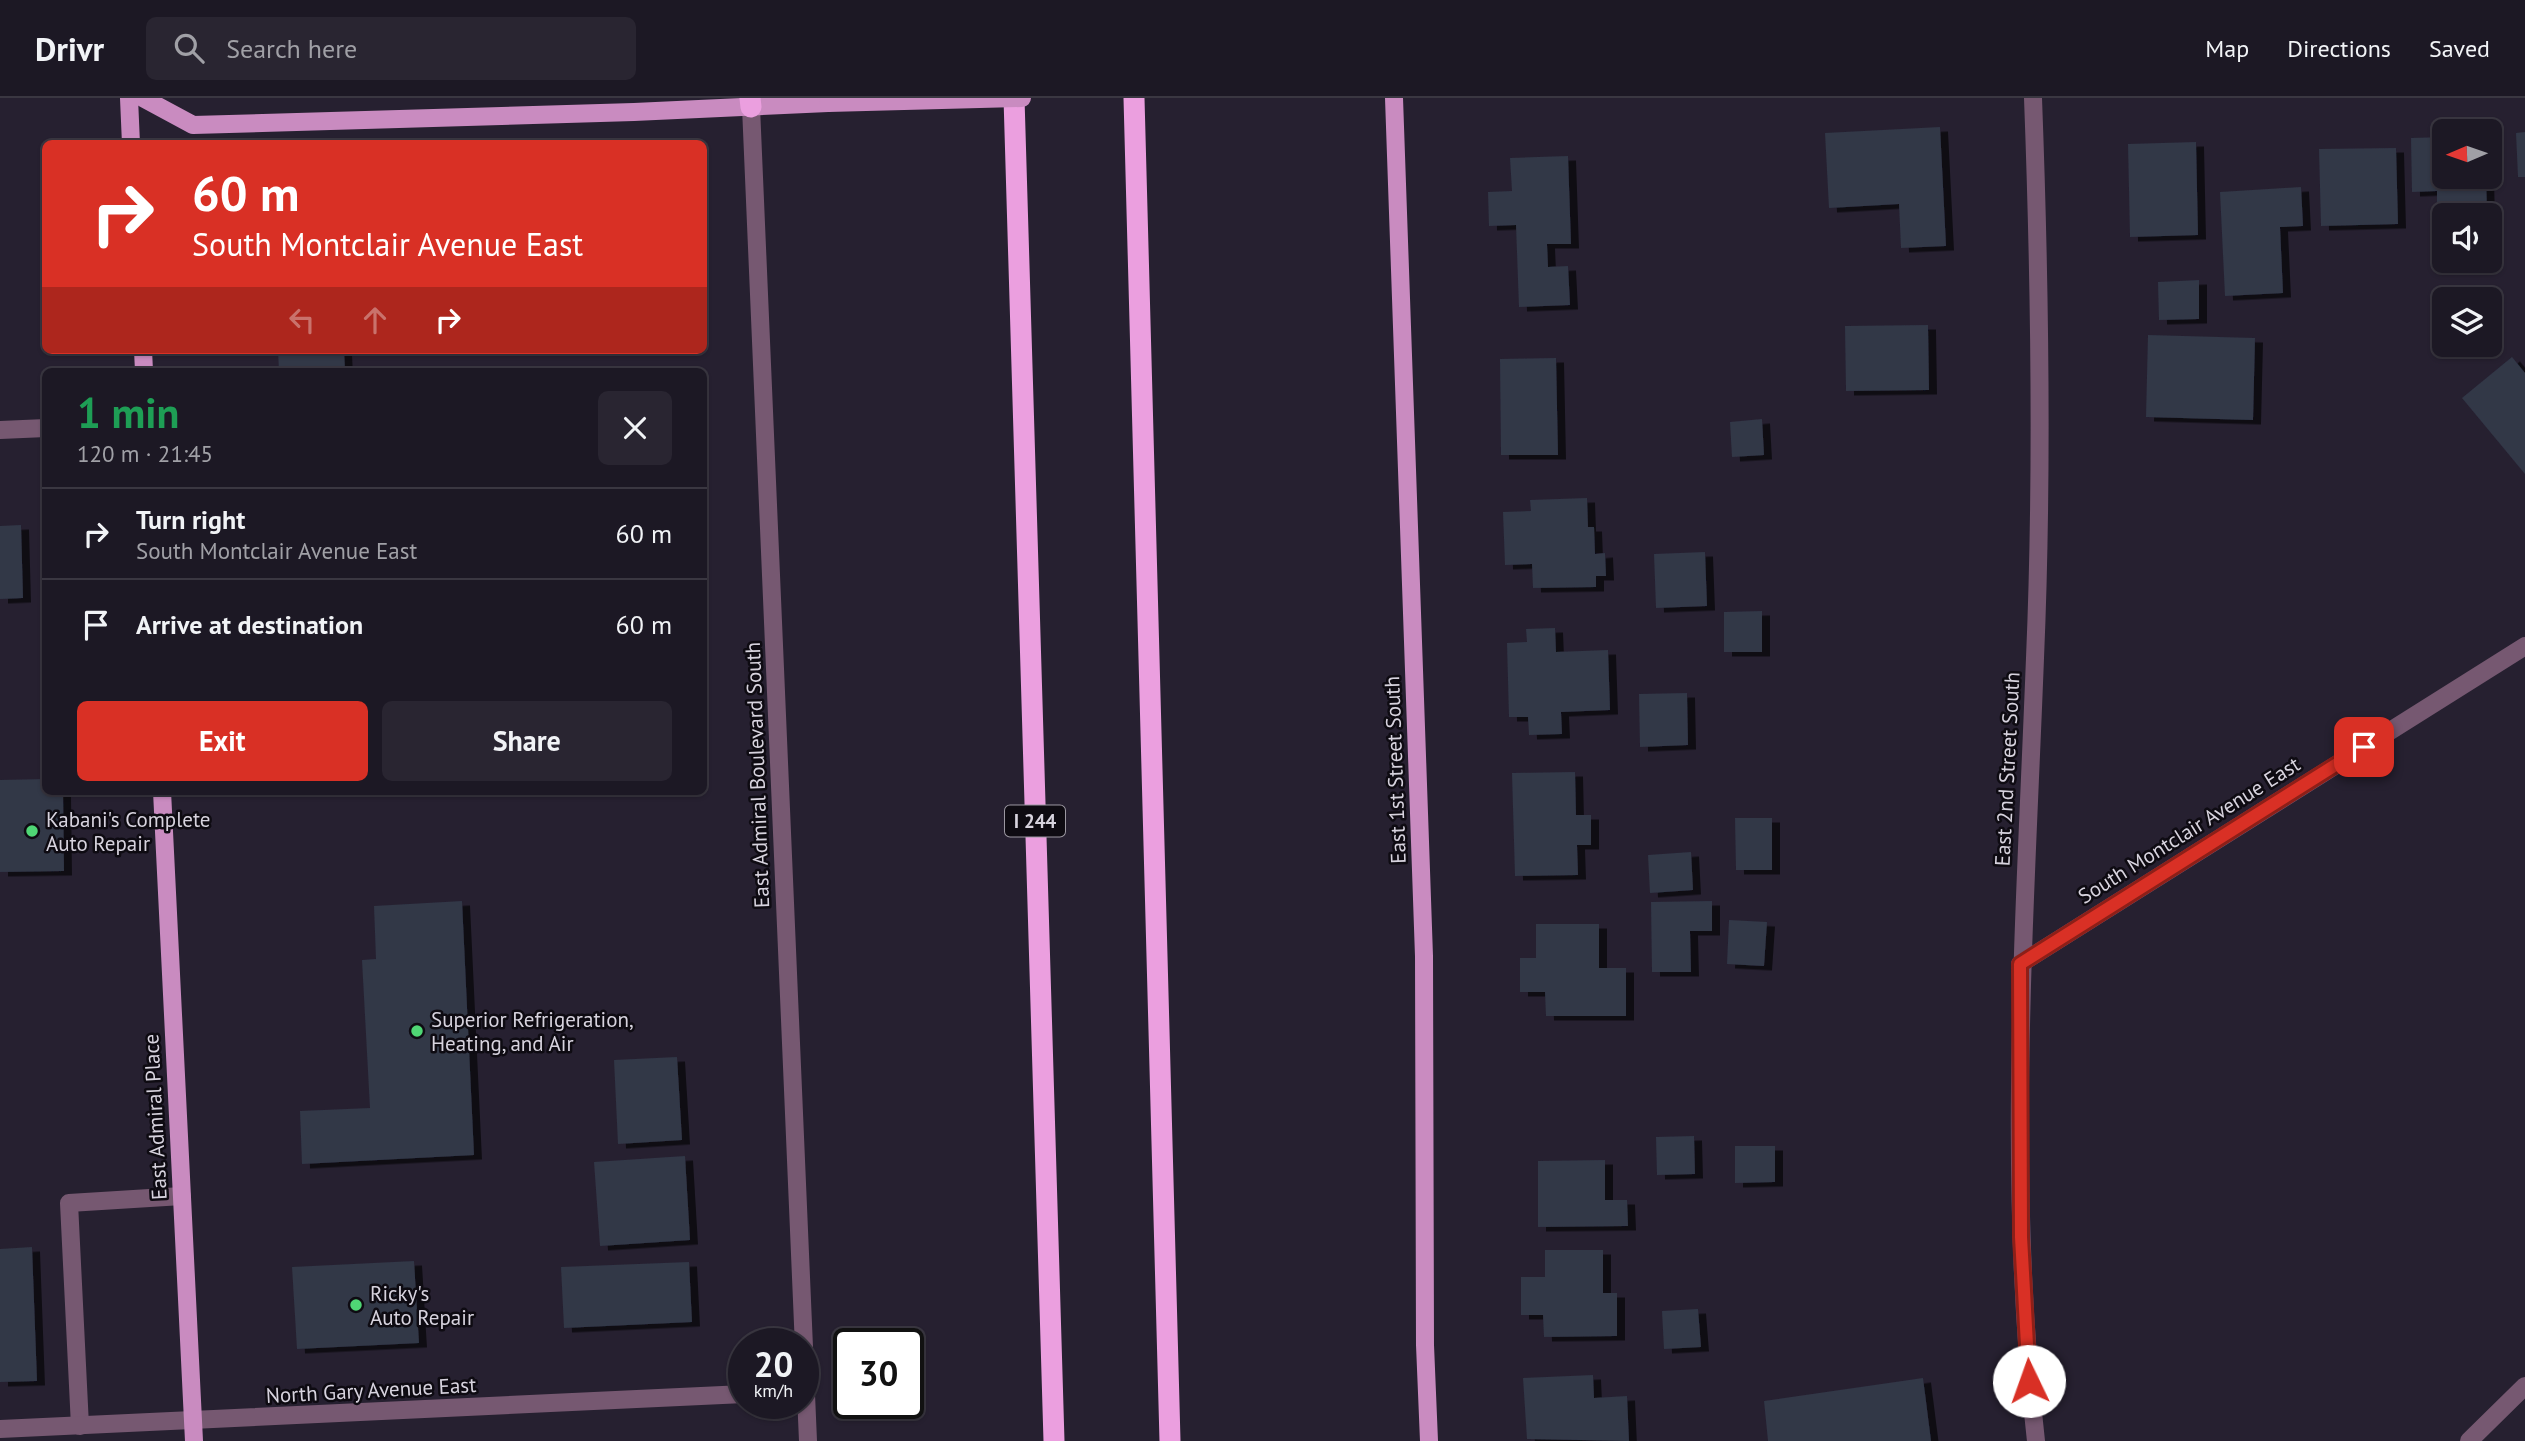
<!DOCTYPE html>
<meta charset="utf-8">
<style>
body{margin:0;font-family:"PT Sans",sans-serif;background:#292531;color:#f1f3f6;height:100vh;display:flex;flex-direction:column;font-size:26px;white-space:nowrap}
*{box-sizing:border-box;margin:0}
p{font-size:23px;color:#a0a0a6}
.icon{flex:none;width:38px;height:38px;fill:none;stroke:currentColor;stroke-width:2;stroke-linecap:round;stroke-linejoin:round}
.map{position:relative;flex:1;overflow:hidden}
.details{position:absolute;left:42px;top:270px;width:665px;height:427px;display:flex;flex-direction:column;background:#1c1824;border-radius:10px;box-shadow:0 2px 5px #0004,0 0 0 2px #3a3741}
.details>*{flex:none}
.top-card{position:absolute;left:42px;top:42px;width:665px;height:214px;border-radius:10px;box-shadow:0 2px 5px #0004,0 0 0 2px #3a3741;background:#d93025;color:#fff;overflow:hidden}
.needle{width:46px;rotate:268deg}
.buttons{position:absolute;left:2432px;top:21px;display:grid;gap:14px}
.buttons a{display:grid;place-items:center;width:70px;height:70px;border-radius:10px;background:#1c1824;box-shadow:0 2px 5px #0004,0 0 0 2px #3a3741;font-size:35px}
.speed{position:absolute;left:728px;top:1230px;display:flex;gap:14px;font-size:35px;font-weight:700;text-align:center}
.speed>*{display:grid;place-content:center;width:91px;height:91px;border-radius:50%;background:#1c1824;box-shadow:0 2px 5px #0004,0 0 0 2px #3a3741;line-height:1}
.speed small{font-size:18px;font-weight:400}
.speed .limit{border:4px solid #111;border-radius:10px;background:#fff;color:#111}
.pin{position:absolute;display:grid;place-items:center;width:60px;height:60px;color:#fff;margin:-30px;border-radius:14px;box-shadow:0 4px 10px #0006}
.me{position:absolute;width:77px;margin:-38px;rotate:357deg;stroke-linejoin:round;filter:drop-shadow(0 0 5px #0008)}
.turn{display:flex;align-items:center;gap:24px;height:147px;padding:0 35px;font-size:32px}
.turn .icon{width:91px;height:91px;stroke-width:2.5}
.turn b{display:block;font-size:49px;line-height:60px}
.lanes{display:flex;align-items:center;height:66px;padding:0 35px;background:#0003;justify-content:center;gap:35px;direction:ltr}
.lanes .off{opacity:.35}
.round{display:grid;place-items:center;flex:none;width:74px;height:74px;border-radius:10px;background:#292531}
.head{display:flex;align-items:center;justify-content:space-between;height:119px;padding:0 35px}
h1{font-size:42px;font-weight:800;line-height:52px;color:#1e9e55}
.primary-button{display:flex;gap:14px;margin-top:auto;padding:14px 35px}
.primary-button a{flex:1;height:80px;border-radius:10px;background:#d93025;color:#fff;font-size:28px;font-weight:800;line-height:80px;text-align:center}
.primary-button a+a{background:#292531;color:#f1f3f6}
ul{padding:0;list-style:none}
li{display:flex;align-items:center;gap:21px;height:91px;padding:0 35px;border-top:2px solid #3a3741}
li div{flex:1}
li b{display:block;font-size:26px}
li em{font-style:normal}
header{display:flex;align-items:center;gap:42px;box-sizing:border-box;height:98px;padding:0 35px;background:#1c1824;border-bottom:2px solid #3a3741}
header strong{font-size:33px}
nav{display:flex;gap:38px;margin-inline-start:auto;font-size:24px}
.search{width:490px;height:63px;background:#292531;display:flex;align-items:center;gap:18px;box-sizing:border-box;padding:0 24px;border-radius:10px;color:#a0a0a6;font-size:26px}
.map>svg:first-child{display:block}
.building{fill:#313747;filter:url(#shadow)}
.lines{fill:none;stroke-linecap:round;stroke-linejoin:round}
.minor{stroke:#765871;stroke-width:18}
.major{stroke:#c98bc0;stroke-width:18}
.highway{stroke:#eb9fdf;stroke-width:21}
.major-bridge{stroke:#c98bc0;stroke-width:18}
.route-casing{stroke:#8d1f18;stroke-width:18}
.route{stroke:#d93025;stroke-width:12}
.poi-dot{fill:#4fd675;stroke:#0e0b12;stroke-width:2.5}
.labels{text-anchor:middle;dominant-baseline:central;stroke-width:5;stroke-linejoin:round;paint-order:stroke}
.shield{fill:#0e0b12;stroke:#9b97a1;stroke-width:2}
.shield-label{font-size:19px;font-weight:bold;fill:#d7d3de}
.street-label{font-size:21px;fill:#d7d3de;stroke:#0e0b12}
.poi-label{font-size:21px;fill:#d7d3de;stroke:#0e0b12;text-anchor:start}
</style>
<header>
<strong>Drivr</strong>
<div class="search"><svg class="icon" aria-label="search" viewBox="0 0 24 24"><circle cx="10" cy="10" r="6"/><path d="M15 15l6 6"/></svg>Search here</div>
<nav><a>Map</a><a>Directions</a><a>Saved</a></nav>
</header>
<div class="map">
<svg width="2525" height="1343" viewBox="0 0 2525 1343">
<defs>
<filter id="shadow"><feDropShadow dx="8" dy="4.5" stdDeviation="0" flood-color="#0009"/></filter>
</defs>
<rect width="100%" height="100%" fill="#262030"/>
<!-- building -->
<g class="building">
<polygon points="1940,29 1946,148 1901,150 1899,106 1829,110 1825,35"/>
<polygon points="2525,34 2525,79 2518,79 2516,35"/>
<polygon points="2445,39 2445,79 2486,79 2487,114 2437,115 2437,93 2412,94 2411,40"/>
<polygon points="2196,44 2198,137 2130,139 2128,46"/>
<polygon points="2396,50 2398,126 2321,128 2319,51"/>
<polygon points="1568,58 1571,146 1547,146 1548,169 1568,168 1570,207 1519,209 1516,127 1489,128 1488,94 1512,93 1510,60"/>
<polygon points="2301,89 2303,128 2280,129 2283,195 2225,198 2220,94"/>
<polygon points="2199,182 2199,221 2159,222 2158,184"/>
<polygon points="1928,227 1929,292 1846,293 1845,228"/>
<polygon points="2148,237 2255,240 2253,322 2146,319"/>
<polygon points="278,252 344,252 345,273 279,273"/>
<polygon points="2512,259 2525,275 2525,376 2462,300"/>
<polygon points="1556,260 1558,357 1501,357 1500,261"/>
<polygon points="1762,321 1764,357 1732,359 1730,324"/>
<polygon points="1587,400 1588,429 1594,429 1595,456 1605,455 1606,478 1596,478 1596,489 1533,490 1532,466 1505,467 1503,414 1531,413 1530,402"/>
<polygon points="21,427 23,500 0,501 0,428"/>
<polygon points="1705,454 1707,508 1656,510 1654,456"/>
<polygon points="1762,513 1762,554 1724,554 1724,514"/>
<polygon points="1555,530 1556,554 1608,552 1610,612 1561,614 1562,636 1529,637 1528,619 1509,619 1507,545 1527,544 1526,531"/>
<polygon points="1687,595 1688,647 1640,649 1639,596"/>
<polygon points="1575,674 1576,717 1591,717 1591,747 1577,747 1578,777 1515,778 1512,675"/>
<polygon points="46,681 46,693 63,693 64,773 0,774 0,682"/>
<polygon points="1735,720 1772,720 1772,772 1736,772"/>
<polygon points="1691,754 1693,792 1650,795 1648,757"/>
<polygon points="462,803 474,1057 302,1066 300,1013 370,1010 362,862 376,861 374,808"/>
<polygon points="1712,803 1712,833 1690,833 1691,874 1652,874 1651,804"/>
<polygon points="1729,822 1767,824 1764,868 1727,866"/>
<polygon points="1536,826 1599,826 1599,870 1626,870 1626,918 1546,918 1545,894 1520,894 1520,860 1536,860"/>
<polygon points="677,959 682,1042 618,1046 614,962"/>
<polygon points="1694,1038 1695,1076 1657,1077 1656,1039"/>
<polygon points="1735,1048 1775,1048 1775,1084 1735,1085"/>
<polygon points="685,1058 690,1142 600,1148 594,1064"/>
<polygon points="1605,1062 1605,1102 1627,1102 1628,1128 1538,1129 1538,1063"/>
<polygon points="32,1149 37,1283 0,1284 0,1151"/>
<polygon points="1545,1152 1603,1152 1603,1195 1617,1195 1617,1238 1544,1239 1543,1217 1521,1217 1521,1179 1545,1179"/>
<polygon points="414,1163 419,1245 297,1251 292,1169"/>
<polygon points="689,1164 692,1224 564,1230 561,1169"/>
<polygon points="1698,1211 1701,1249 1664,1251 1662,1213"/>
<polygon points="1593,1277 1594,1300 1627,1298 1629,1343 1527,1341 1523,1280"/>
<polygon points="1923,1280 1931,1343 1768,1343 1764,1303"/>
</g>
<g class="lines">
<!-- minor -->
<g class="minor">
<path d="M2033,0C2040,187 2043,374 2035,560C2025,822 2006,1082 2036,1343"/>
<polyline points="751,9 808,1343"/>
<polyline points="0,332 46,330"/>
<polyline points="2020,866 2525,548"/>
<polyline points="80,1328 69,1105 182,1098"/>
<polyline points="0,1331 744,1296"/>
<polyline points="2469,1343 2525,1288"/>
</g>
<!-- major -->
<g class="major">
<polyline points="129,0 131,46"/>
<polyline points="143,0 193,27 634,14 828,5"/>
<polyline points="1394,0 1424,858 1425,1247 1429,1343"/>
<polyline points="143,252 144,273"/>
<polyline points="162,693 194,1343"/>
</g>
<!-- highway -->
<g class="highway">
<polyline points="750,0 751,9"/>
<polyline points="1014,0 1054,1343"/>
<polyline points="1134,0 1170,1343"/>
</g>
<!-- major-bridge -->
<polyline class="major-bridge" points="828,5 1022,0"/>
</g>
<g class="lines">
<defs>
<polyline id="route" points="2029,1283 2021,1139 2020,866 2364,649"/>
</defs>
<!-- route casing -->
<use href="#route" class="route-casing"/>
<!-- route -->
<use href="#route" class="route"/>
</g>
<!-- markers -->
<g class="poi-dot">
<circle cx="32" cy="733" r="7"/>
<circle cx="417" cy="933" r="7"/>
<circle cx="356" cy="1207" r="7"/>
</g>
<g class="labels">
<!-- shield labels -->
<rect class="shield" x="1005" y="707.5" width="60" height="31" rx="5"/>
<g class="shield-label">
<text x="1035" y="723">I 244</text>
</g>
<!-- street labels -->
<g class="street-label">
<text transform="translate(2007 671) rotate(-87)">East 2nd Street South</text>
<text transform="translate(1395 672) rotate(-92)">East 1st Street South</text>
<text transform="translate(757 677) rotate(-92)">East Admiral Boulevard South</text>
<text transform="translate(2189 732) rotate(-32)">South Montclair Avenue East</text>
<text transform="translate(155 1019) rotate(-93)">East Admiral Place</text>
<text transform="translate(371 1292) rotate(-3)">North Gary Avenue East</text>
</g>
<!-- poi labels -->
<g class="poi-label">
<text x="46" y="721">Kabani's Complete<tspan x="46" dy="24">Auto Repair</tspan></text>
<text x="431" y="921">Superior Refrigeration,<tspan x="431" dy="24">Heating, and Air</tspan></text>
<text x="370" y="1195">Ricky's<tspan x="370" dy="24">Auto Repair</tspan></text>
</g>
</g>
</svg>
<div class="buttons">
<a><svg class="needle" viewBox="-14 -14 28 28"><path d="M0-13l5 13h-10z" fill="#e53935"/><path d="M0 13l5-13h-10z" fill="#a0a0a6"/></svg></a>
<a><svg class="icon" aria-label="sound" viewBox="0 0 24 24"><path d="M4 9h4l5-4v14l-5-4H4zM17 9q2 3 0 6"/></svg></a>
<a><svg class="icon" aria-label="layers" viewBox="0 0 24 24"><path d="M12 4l9 5-9 5-9-5zM3 14l9 5 9-5"/></svg></a>
</div>
<div class="speed"><div>20<small>km/h</small></div><div class="limit">30</div></div>
<div class="pin" style="left:2364px;top:649px;background:#d93025"><svg class="icon" aria-label="arrive" viewBox="0 0 24 24"><path d="M6 21V4h12l-3 4 3 4H6"/></svg></div>
<svg class="me" style="left:2029px;top:1283px" viewBox="-20 -20 40 40"><circle r="19" fill="#fff"/><path d="M0-13L10 11 0 6-10 11z" fill="#d93025"/></svg>
<div class="top-card">
<div class="turn"><svg class="icon" aria-label="right" viewBox="0 0 24 24"><path d="M7 20v-9h11M14 6l5 5-5 5"/></svg><div><b>60 m</b>South Montclair Avenue East</div></div>
<div class="lanes"><svg class="icon off" aria-label="left" viewBox="0 0 24 24"><path d="M17 20v-9H6M10 6l-5 5 5 5"/></svg><svg class="icon off" aria-label="ahead" viewBox="0 0 24 24"><path d="M12 20V5M6 11l6-6 6 6"/></svg><svg class="icon" aria-label="right" viewBox="0 0 24 24"><path d="M7 20v-9h11M14 6l5 5-5 5"/></svg></div>
</div>
<section class="details">
<div class="head"><div><h1>1 min</h1><p>120 m · 21:45</p></div><a class="round"><svg class="icon" aria-label="close" viewBox="0 0 24 24"><path d="M6 6l12 12M18 6L6 18"/></svg></a></div>
<ul>
<li><svg class="icon" aria-label="right" viewBox="0 0 24 24"><path d="M7 20v-9h11M14 6l5 5-5 5"/></svg><div><b>Turn right</b><p>South Montclair Avenue East</p></div><em>60 m</em></li>
<li><svg class="icon" aria-label="arrive" viewBox="0 0 24 24"><path d="M6 21V4h12l-3 4 3 4H6"/></svg><div><b>Arrive at destination</b></div><em>60 m</em></li>
</ul>
<div class="primary-button"><a>Exit</a><a>Share</a></div>
</section>
</div>
